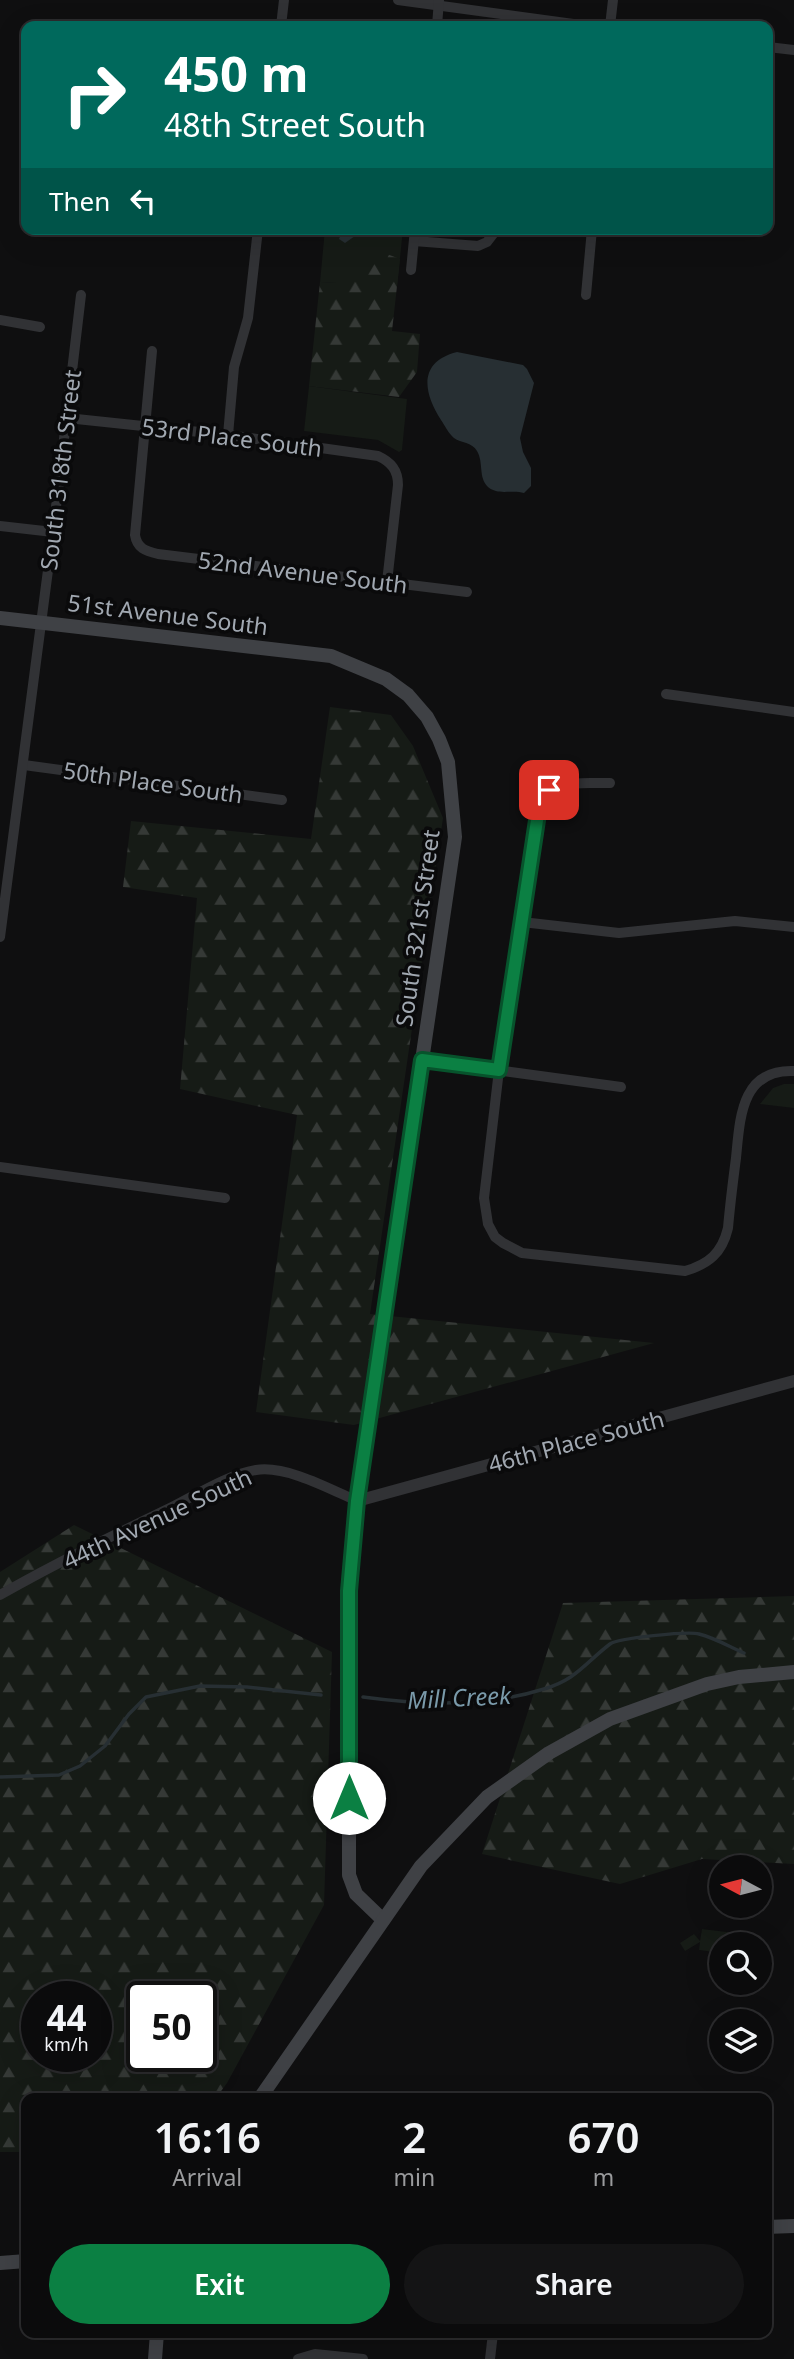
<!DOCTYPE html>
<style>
body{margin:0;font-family:"Noto Sans",sans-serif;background:#141415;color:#f1f3f6;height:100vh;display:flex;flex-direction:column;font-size:26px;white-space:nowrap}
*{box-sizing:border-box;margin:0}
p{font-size:23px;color:#9a9b9d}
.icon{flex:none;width:38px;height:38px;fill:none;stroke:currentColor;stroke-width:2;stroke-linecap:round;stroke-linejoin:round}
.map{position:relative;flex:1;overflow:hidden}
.details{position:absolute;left:21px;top:2093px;width:751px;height:245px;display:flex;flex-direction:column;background:#0b0b0c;border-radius:14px;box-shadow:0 7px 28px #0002,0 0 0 2px #2b2b2d}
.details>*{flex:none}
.guide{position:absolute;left:21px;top:21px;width:752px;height:214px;border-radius:14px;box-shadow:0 7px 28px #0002,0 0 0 2px #2b2b2d;background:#00695c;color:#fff;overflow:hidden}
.needle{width:46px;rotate:277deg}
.buttons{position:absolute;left:709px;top:1855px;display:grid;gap:14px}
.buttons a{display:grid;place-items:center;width:63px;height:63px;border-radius:50%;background:#0b0b0c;box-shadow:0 7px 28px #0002,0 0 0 2px #2b2b2d;font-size:35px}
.speed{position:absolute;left:21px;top:1981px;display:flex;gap:14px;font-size:35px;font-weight:700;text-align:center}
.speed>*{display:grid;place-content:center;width:91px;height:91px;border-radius:50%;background:#0b0b0c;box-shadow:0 7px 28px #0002,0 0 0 2px #2b2b2d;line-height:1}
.speed small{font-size:18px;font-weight:400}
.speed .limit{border:4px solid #111;border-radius:10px;background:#fff;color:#111}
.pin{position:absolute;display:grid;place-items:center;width:60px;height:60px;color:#fff;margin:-30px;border-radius:14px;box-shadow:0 4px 10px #0006}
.me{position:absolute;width:77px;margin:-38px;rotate:0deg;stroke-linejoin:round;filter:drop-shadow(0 0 5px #0008)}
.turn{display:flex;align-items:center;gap:24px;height:147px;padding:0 28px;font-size:32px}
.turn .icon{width:91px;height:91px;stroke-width:2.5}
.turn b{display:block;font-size:49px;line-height:60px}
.then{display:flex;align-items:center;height:66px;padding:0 28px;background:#0003;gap:14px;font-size:26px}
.eta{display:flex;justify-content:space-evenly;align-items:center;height:119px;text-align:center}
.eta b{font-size:42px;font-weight:600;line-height:49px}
.primary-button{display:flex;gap:14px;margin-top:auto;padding:14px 28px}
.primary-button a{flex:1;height:80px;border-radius:42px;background:#0b8043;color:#fff;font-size:28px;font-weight:600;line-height:80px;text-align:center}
.primary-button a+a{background:#141415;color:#f1f3f6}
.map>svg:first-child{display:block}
.green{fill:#161b16}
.forest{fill:url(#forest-firs);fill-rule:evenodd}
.water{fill:#272f33}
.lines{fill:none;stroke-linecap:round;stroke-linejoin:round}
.stream{stroke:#272f33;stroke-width:3.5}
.minor{stroke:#313235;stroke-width:10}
.tertiary{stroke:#313235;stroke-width:12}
.secondary{stroke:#3f4145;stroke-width:14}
.route-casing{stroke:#07532c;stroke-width:18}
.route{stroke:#0b8043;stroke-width:12}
.labels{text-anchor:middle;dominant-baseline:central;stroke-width:7;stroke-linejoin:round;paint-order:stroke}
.street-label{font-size:23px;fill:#a1a8b1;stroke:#0a0a0b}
.water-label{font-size:24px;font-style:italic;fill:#7a9aaa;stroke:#0a0a0b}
</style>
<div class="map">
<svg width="794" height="2359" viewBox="0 0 794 2359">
<defs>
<pattern id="forest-firs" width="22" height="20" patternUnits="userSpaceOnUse" patternTransform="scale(1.75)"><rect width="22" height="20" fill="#161b16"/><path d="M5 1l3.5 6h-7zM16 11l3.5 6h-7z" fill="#353936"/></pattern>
</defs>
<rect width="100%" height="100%" fill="#0f0f10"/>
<!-- green -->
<g class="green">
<polygon points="325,229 403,229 397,287 320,282"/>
<polygon points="309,386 407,399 402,450 399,452 378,440 304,431"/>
<polygon points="784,1084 794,1084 794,1108 760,1104 773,1088"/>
<polygon points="702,1929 743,1934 742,1944 721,1944 721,1953 699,1950 700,1942 685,1951 680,1943 694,1934 700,1941"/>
</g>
<!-- forest -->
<g class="forest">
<polygon points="379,251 400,259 392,331 420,334 417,372 399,397 309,386 320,282 340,283 363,259"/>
<polygon points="330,707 391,715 413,746 443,818 370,1314 654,1343 354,1425 256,1412 297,1115 180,1089 197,898 123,887 131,821 311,839"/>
<path d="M74,1525L332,1652L324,1905L227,2083L216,2098H26V2152H0V1572ZM37,1997H96V2056H37ZM142,1997H201V2056H142Z"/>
<polygon points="794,1596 794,1864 702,1859 620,1884 482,1854 563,1603"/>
</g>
<!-- water -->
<g class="water">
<polygon points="343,229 365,229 345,243 339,239"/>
<path d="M457,352L523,365L527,369L534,383L520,438L523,452L531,468V486L524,493C512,489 499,496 488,487C478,477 484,463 477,451C472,442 461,443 454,438C449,434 445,426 441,420C423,392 418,362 457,352Z"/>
</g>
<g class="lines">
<!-- stream -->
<g class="stream">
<path d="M363,1697C421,1705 487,1707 544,1689C577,1679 584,1664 610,1644C618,1638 688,1631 699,1634C715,1638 730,1647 744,1653"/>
<polyline points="0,1777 59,1775 80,1766 105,1746 129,1714 146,1697 200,1686 247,1687 321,1695"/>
</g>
<!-- minor -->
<g class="minor">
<polyline points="398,0 588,26"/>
<polyline points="281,26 284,0"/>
<polyline points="437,26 439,0"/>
<polyline points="610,26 613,0"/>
<polyline points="768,47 794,50"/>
<polyline points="414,241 478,246 487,242 497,229"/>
<polyline points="411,270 415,229"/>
<polyline points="586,295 592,229"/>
<polyline points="0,320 40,327"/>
<path d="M152,351L135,535C137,548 145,551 158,554L467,592"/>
<path d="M67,418L228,435L378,456C391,462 398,470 398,485L387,582"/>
<polyline points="228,435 234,367 248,318 258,229"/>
<polyline points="0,526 53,532"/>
<polyline points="666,694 794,712"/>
<polyline points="24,765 282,800"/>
<path d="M610,783C583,784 551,777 539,807L499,1070L484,1198L488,1224L495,1237L503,1243L522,1253L685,1271C709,1264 722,1253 728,1228C730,1205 733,1181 736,1158C740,1118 741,1069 794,1071"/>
<polyline points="522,922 619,933 735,921 794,927"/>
<polyline points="0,937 53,532 81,295"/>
<polyline points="422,1060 621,1087"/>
<polyline points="0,1167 225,1198"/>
<path d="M0,1595C56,1563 114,1535 172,1507C198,1494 227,1475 256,1470C286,1465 330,1489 357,1501"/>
<polyline points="298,2359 315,2354 363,2359"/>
<polyline points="490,2359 493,2333"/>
</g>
<!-- tertiary -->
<polyline class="tertiary" points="357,1501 794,1381"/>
<!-- secondary -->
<g class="secondary">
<polyline points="0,618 331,656 386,679 408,695 427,717 439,739 448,762 455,837 357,1501 349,1591 349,1875 356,1894 383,1920"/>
<polyline points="260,2098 421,1866 487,1797 549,1753 610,1719 707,1684 739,1677 794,1672"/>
<polyline points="766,2227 794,2226"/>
<polyline points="0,2263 26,2261"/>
<polyline points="155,2359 157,2333"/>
</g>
</g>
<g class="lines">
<defs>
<polyline id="route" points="349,1798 349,1591 357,1501 422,1060 499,1070 539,807 549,790"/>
</defs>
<!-- route casing -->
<use href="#route" class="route-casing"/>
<!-- route -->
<use href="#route" class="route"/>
</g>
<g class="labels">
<!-- street labels -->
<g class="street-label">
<text transform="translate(232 437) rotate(7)">53rd Place South</text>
<text transform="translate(60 470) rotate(-83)">South 318th Street</text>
<text transform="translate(303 572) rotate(7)">52nd Avenue South</text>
<text transform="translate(168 614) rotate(7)">51st Avenue South</text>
<text transform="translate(153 782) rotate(8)">50th Place South</text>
<text transform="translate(417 928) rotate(-82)">South 321st Street</text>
<text transform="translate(576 1441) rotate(-15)">46th Place South</text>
<text transform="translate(157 1518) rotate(-25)">44th Avenue South</text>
</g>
<!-- water labels -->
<g class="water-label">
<text transform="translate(459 1697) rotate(-3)">Mill Creek</text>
</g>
</g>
</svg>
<div class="buttons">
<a><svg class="needle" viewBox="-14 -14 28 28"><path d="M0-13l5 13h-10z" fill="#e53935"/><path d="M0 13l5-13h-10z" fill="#9a9b9d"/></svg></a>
<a><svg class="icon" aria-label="search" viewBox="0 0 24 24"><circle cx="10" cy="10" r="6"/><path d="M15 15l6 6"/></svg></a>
<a><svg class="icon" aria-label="layers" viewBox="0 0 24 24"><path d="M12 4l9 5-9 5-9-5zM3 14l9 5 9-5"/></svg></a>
</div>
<div class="speed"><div>44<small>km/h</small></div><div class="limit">50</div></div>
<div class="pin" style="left:549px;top:790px;background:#d93025"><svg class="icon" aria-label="arrive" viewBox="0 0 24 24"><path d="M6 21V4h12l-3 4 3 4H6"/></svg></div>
<svg class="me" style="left:349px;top:1798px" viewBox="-20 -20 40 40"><circle r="19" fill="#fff"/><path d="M0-13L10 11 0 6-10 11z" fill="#0b8043"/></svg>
<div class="guide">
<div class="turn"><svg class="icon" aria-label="right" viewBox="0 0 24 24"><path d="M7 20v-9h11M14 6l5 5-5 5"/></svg><div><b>450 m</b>48th Street South</div></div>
<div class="then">Then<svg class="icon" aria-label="left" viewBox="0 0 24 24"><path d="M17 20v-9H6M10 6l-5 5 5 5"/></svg></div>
</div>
<section class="details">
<div class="eta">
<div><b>16:16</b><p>Arrival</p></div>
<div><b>2</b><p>min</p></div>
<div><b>670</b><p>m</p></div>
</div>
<div class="primary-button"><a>Exit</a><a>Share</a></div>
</section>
</div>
